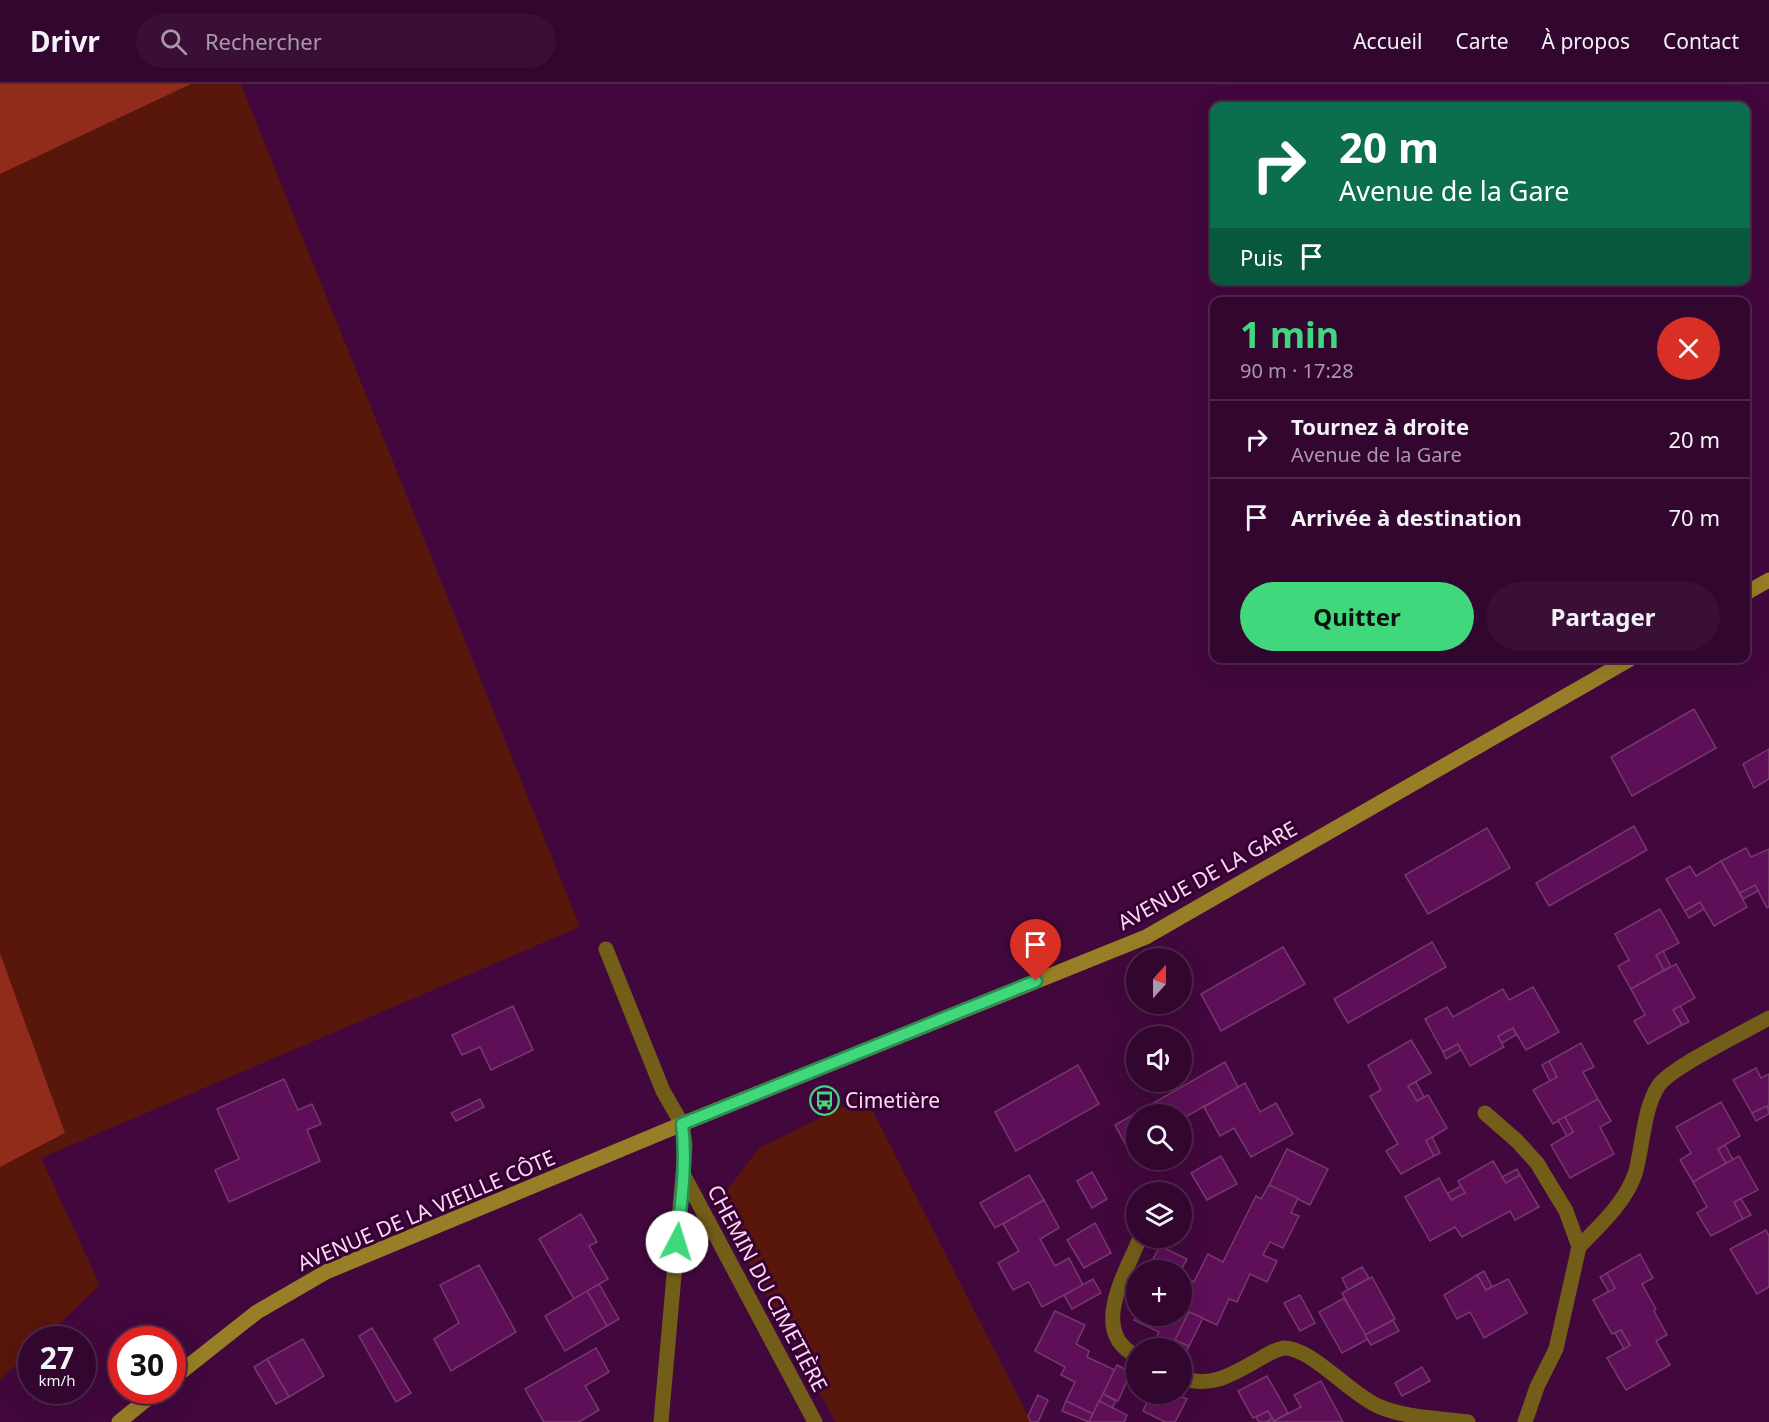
<!DOCTYPE html>
<html lang="fr">
<meta charset="utf-8">
<style>
body{margin:0;font-family:"Noto Sans",sans-serif;background:#3a0f36;color:#f1f3f6;height:100vh;display:flex;flex-direction:column;font-size:22px;white-space:nowrap}
*{box-sizing:border-box;margin:0}
p{font-size:20px;color:#a899aa}
.icon{flex:none;width:33px;height:33px;fill:none;stroke:currentColor;stroke-width:2;stroke-linecap:round;stroke-linejoin:round}
.map{position:relative;flex:1;overflow:hidden}
.details{position:absolute;left:1210px;top:213px;width:540px;height:366px;display:flex;flex-direction:column;background:#32062e;border-radius:12px;box-shadow:0 6px 24px #0002,0 0 0 2px #4d274a}
.details>*{flex:none}
.hud{position:absolute;left:1210px;top:18px;width:540px;height:183px;border-radius:12px;box-shadow:0 6px 24px #0002,0 0 0 2px #4d274a;background:#0b6e4f;color:#fff;overflow:hidden}
.needle{width:39px;rotate:21deg}
.buttons{position:absolute;left:1126px;top:864px;display:grid;gap:12px}
.buttons a{display:grid;place-items:center;width:66px;height:66px;border-radius:50%;background:#32062e;box-shadow:0 6px 24px #0002,0 0 0 2px #4d274a;font-size:30px}
.speed{position:absolute;left:18px;top:1242px;display:flex;gap:12px;font-size:30px;font-weight:700;text-align:center}
.speed>*{display:grid;place-content:center;width:78px;height:78px;border-radius:50%;background:#32062e;box-shadow:0 6px 24px #0002,0 0 0 2px #4d274a;line-height:1}
.speed small{font-size:15px;font-weight:400}
.speed .limit{border:9px solid #d22;background:#fff;color:#111}
.pin{position:absolute;display:grid;place-items:center;width:51px;height:51px;color:#fff;margin:-62px -26px;border-radius:50% 50% 50% 0;rotate:-45deg;box-shadow:0 0 6px #0007}
.pin .icon{rotate:45deg}
.me{position:absolute;width:66px;margin:-33px;rotate:5deg;stroke-linejoin:round;filter:drop-shadow(0 0 4px #0008)}
.turn{display:flex;align-items:center;gap:21px;height:126px;padding:0 30px;font-size:27px}
.turn .icon{width:78px;height:78px;stroke-width:2.5}
.turn b{display:block;font-size:42px;line-height:51px}
.then{display:flex;align-items:center;height:57px;padding:0 30px;background:#0003;gap:12px;font-size:22px}
.round{display:grid;place-items:center;flex:none;width:63px;height:63px;border-radius:32px;background:#3a0f36}
.overview{display:flex;align-items:center;justify-content:space-between;height:102px;padding:0 30px}
h1{font-size:36px;font-weight:700;line-height:45px;color:#41d77c}
.cta{display:flex;gap:12px;margin-top:auto;padding:12px 30px}
.cta a{flex:1;height:69px;border-radius:36px;background:#41d77c;color:#111;font-size:24px;font-weight:700;line-height:69px;text-align:center}
.cta a+a{background:#3a0f36;color:#f1f3f6}
ul{padding:0;list-style:none}
li{display:flex;align-items:center;gap:18px;height:78px;padding:0 30px;border-top:2px solid #4d274a}
li div{flex:1}
li b{display:block;font-size:22px}
li em{font-style:normal}
header{display:flex;align-items:center;gap:36px;box-sizing:border-box;height:84px;padding:0 30px;background:#32062e;border-bottom:2px solid #4d274a}
header strong{font-size:28px}
nav{display:flex;gap:33px;margin-inline-start:auto;font-size:21px}
.search{width:420px;height:54px;background:#3a0f36;display:flex;align-items:center;gap:15px;box-sizing:border-box;padding:0 21px;border-radius:33px;color:#a899aa;font-size:22px}
.map>svg:first-child{display:block}
.green{fill:#59160b}
.forest{fill:#912c1b}
.building{fill:#5f0f58;stroke:#753a6d;stroke-width:1.5}
.lines{fill:none;stroke-linecap:round;stroke-linejoin:round}
.lane{stroke:#725e18;stroke-width:15}
.street{stroke:#725e18;stroke-width:15}
.secondary{stroke:#987e26;stroke-width:15}
.route-casing{stroke:#2a8c51;stroke-width:15}
.route{stroke:#41d77c;stroke-width:10}
.labels{text-anchor:middle;dominant-baseline:central;stroke-width:6;stroke-linejoin:round;paint-order:stroke}
.street-label{font-size:21px;fill:#fcd9f5;stroke:#360032}
.poi-label{font-size:21px;fill:#fcd9f5;stroke:#360032;text-anchor:start}
</style>
<header>
<strong>Drivr</strong>
<div class="search"><svg class="icon" aria-label="search" viewBox="0 0 24 24"><circle cx="10" cy="10" r="6"/><path d="M15 15l6 6"/></svg>Rechercher</div>
<nav><a>Accueil</a><a>Carte</a><a>À propos</a><a>Contact</a></nav>
</header>
<div class="map">
<svg width="1769" height="1338" viewBox="0 0 1769 1338">
<rect width="100%" height="100%" fill="#42083d"/>
<!-- green -->
<g class="green">
<polygon points="191,0 241,0 580,843 41,1074 100,1201 44,1255 32,1256 31,1268 0,1296 0,1083 65,1049 0,869 0,90"/>
<polygon points="865,1012 1031,1338 836,1338 716,1121 759,1064"/>
</g>
<!-- forest -->
<g class="forest">
<polygon points="0,0 191,0 0,90"/>
<polygon points="0,869 65,1049 0,1083"/>
</g>
<!-- building -->
<g class="building">
<polygon points="1694,625 1716,664 1632,712 1611,673"/>
<polygon points="1769,665 1769,695 1754,704 1743,680"/>
<polygon points="1634,742 1647,766 1549,822 1536,799"/>
<polygon points="1487,744 1510,784 1428,830 1405,791"/>
<polygon points="1746,764 1751,773 1769,765 1769,823 1767,824 1755,801 1740,809 1721,777"/>
<polygon points="1721,777 1747,823 1714,842 1700,818 1685,827 1666,795 1690,782 1696,792"/>
<polygon points="1755,801 1758,807 1743,815 1740,809"/>
<polygon points="1700,818 1704,825 1689,834 1685,827"/>
<polygon points="1660,825 1679,859 1656,871 1664,886 1631,905 1618,882 1629,876 1615,850"/>
<polygon points="1432,858 1446,883 1348,939 1334,915"/>
<polygon points="1283,863 1305,900 1221,947 1201,910"/>
<polygon points="1663,867 1671,883 1664,886 1656,871"/>
<polygon points="1676,880 1695,914 1673,926 1682,941 1648,960 1634,937 1645,931 1631,905"/>
<polygon points="1533,903 1559,948 1526,966 1513,944 1498,952 1504,963 1470,982 1458,960 1443,968 1425,935 1447,923 1453,933 1503,905 1509,916"/>
<polygon points="513,922 533,966 491,986 480,963 462,971 452,951"/>
<polygon points="1680,922 1689,938 1682,941 1673,926"/>
<polygon points="1513,944 1516,951 1502,959 1498,952"/>
<polygon points="1411,956 1431,989 1408,1002 1417,1017 1428,1011 1447,1044 1426,1057 1434,1072 1401,1090 1386,1067 1398,1060 1370,1012 1381,1006 1368,981"/>
<polygon points="1581,959 1594,983 1583,988 1598,1015 1553,1040 1533,1006 1557,993 1549,977"/>
<polygon points="1458,960 1461,966 1446,975 1443,968"/>
<polygon points="1549,977 1557,993 1550,997 1542,981"/>
<polygon points="1225,978 1238,1003 1182,1035 1182,1030 1137,1030 1137,1062 1129,1067 1115,1041"/>
<polygon points="1078,981 1099,1020 1016,1067 995,1028"/>
<polygon points="1756,984 1761,994 1769,990 1769,1026 1767,1022 1752,1029 1733,996"/>
<polygon points="284,995 298,1026 312,1020 321,1040 307,1046 320,1077 229,1118 215,1086 239,1075 217,1025"/>
<polygon points="1416,998 1424,1013 1417,1017 1408,1002"/>
<polygon points="1245,999 1260,1028 1276,1019 1293,1050 1251,1073 1234,1044 1220,1052 1204,1023"/>
<polygon points="480,1015 484,1023 456,1037 451,1029"/>
<polygon points="1598,1015 1611,1037 1600,1043 1614,1070 1570,1094 1551,1061 1573,1048 1565,1033"/>
<polygon points="1721,1018 1740,1052 1718,1065 1726,1079 1693,1098 1680,1076 1691,1069 1676,1043"/>
<polygon points="1767,1022 1769,1030 1756,1037 1752,1029"/>
<polygon points="1565,1033 1573,1048 1567,1052 1558,1036"/>
<polygon points="1432,1053 1440,1069 1434,1072 1426,1057"/>
<polygon points="1725,1061 1733,1076 1726,1079 1718,1065"/>
<polygon points="1287,1065 1328,1085 1310,1121 1269,1101"/>
<polygon points="1221,1072 1237,1100 1207,1116 1191,1089"/>
<polygon points="1739,1072 1758,1106 1734,1118 1743,1135 1711,1152 1697,1129 1707,1123 1693,1098"/>
<polygon points="1493,1077 1506,1099 1520,1091 1539,1123 1515,1136 1510,1127 1462,1153 1455,1143 1430,1157 1405,1113 1439,1094 1451,1116 1465,1109 1458,1097"/>
<polygon points="1517,1085 1520,1091 1506,1099 1502,1093"/>
<polygon points="1092,1088 1107,1115 1092,1124 1077,1097"/>
<polygon points="1029,1091 1044,1116 995,1144 980,1119"/>
<polygon points="1269,1101 1298,1114 1291,1129 1299,1132 1283,1164 1270,1158 1263,1171 1277,1177 1267,1198 1250,1190 1237,1218 1229,1215 1217,1241 1189,1228 1175,1256 1189,1262 1182,1275 1182,1264 1155,1264 1151,1263 1159,1248 1134,1236 1137,1230 1137,1232 1182,1232 1182,1203 1187,1194 1194,1198 1208,1170 1223,1178 1256,1112 1261,1115"/>
<polygon points="1461,1102 1465,1109 1451,1116 1448,1109"/>
<polygon points="1741,1115 1751,1131 1743,1135 1734,1118"/>
<polygon points="1044,1116 1059,1144 1040,1155 1055,1182 1069,1174 1083,1201 1042,1223 1029,1198 1013,1206 998,1179 1019,1167 1003,1140"/>
<polygon points="581,1130 597,1158 589,1162 608,1195 574,1215 539,1155"/>
<polygon points="1095,1139 1111,1169 1084,1184 1067,1156"/>
<polygon points="1766,1146 1769,1152 1769,1203 1757,1210 1730,1165"/>
<polygon points="1160,1162 1187,1175 1181,1186 1147,1186"/>
<polygon points="1640,1170 1653,1194 1642,1200 1656,1225 1654,1227 1667,1251 1656,1257 1670,1281 1626,1306 1607,1274 1630,1261 1621,1246 1612,1250 1593,1216 1615,1204 1607,1189"/>
<polygon points="479,1181 516,1248 451,1287 434,1255 459,1239 440,1201"/>
<polygon points="1362,1183 1369,1194 1348,1206 1342,1194"/>
<polygon points="1484,1187 1492,1203 1486,1206 1477,1191"/>
<polygon points="1607,1189 1615,1204 1609,1208 1600,1193"/>
<polygon points="1477,1191 1486,1206 1508,1195 1527,1229 1484,1254 1470,1228 1457,1235 1444,1211"/>
<polygon points="1372,1193 1395,1235 1365,1251 1342,1209"/>
<polygon points="1093,1195 1101,1209 1072,1225 1064,1211"/>
<polygon points="599,1200 619,1235 607,1242 587,1207"/>
<polygon points="587,1207 607,1242 565,1267 545,1232"/>
<polygon points="1300,1211 1315,1239 1300,1247 1284,1219"/>
<polygon points="1344,1214 1368,1255 1342,1269 1319,1228"/>
<polygon points="1055,1227 1085,1241 1076,1260 1089,1267 1087,1273 1115,1286 1093,1330 1066,1317 1075,1298 1061,1291 1065,1283 1035,1267"/>
<polygon points="1189,1228 1203,1234 1189,1262 1175,1256"/>
<polygon points="1393,1236 1399,1247 1371,1261 1365,1251"/>
<polygon points="372,1244 411,1309 396,1318 359,1252"/>
<polygon points="1621,1246 1630,1261 1624,1265 1615,1249"/>
<polygon points="303,1255 324,1292 289,1313 267,1275"/>
<polygon points="596,1264 609,1288 585,1302 599,1326 579,1338 544,1338 525,1305"/>
<polygon points="267,1275 289,1313 276,1320 254,1283"/>
<polygon points="1117,1281 1131,1288 1118,1317 1103,1310"/>
<polygon points="1422,1283 1430,1297 1402,1312 1395,1299"/>
<polygon points="1267,1292 1288,1329 1274,1337 1268,1327 1253,1334 1238,1307"/>
<polygon points="1321,1297 1343,1338 1266,1338 1272,1334 1274,1337 1301,1323 1294,1311"/>
<polygon points="1103,1310 1116,1317 1112,1324 1099,1317"/>
<polygon points="1151,1310 1174,1310 1187,1315 1175,1338 1165,1338 1143,1327"/>
<polygon points="1038,1311 1048,1316 1038,1338 1031,1338 1028,1332"/>
<polygon points="1066,1317 1093,1330 1089,1338 1062,1327"/>
<polygon points="1099,1317 1127,1331 1124,1338 1089,1338"/>
<polygon points="1268,1327 1272,1334 1266,1338 1259,1338 1256,1333"/>
</g>
<g class="lines">
<!-- lane -->
<polyline class="lane" points="606,865 663,1007 682,1040"/>
<!-- street -->
<g class="street">
<polyline points="1485,1029 1517,1057 1537,1079 1566,1127 1579,1163 1556,1265 1537,1303 1525,1338"/>
<polyline points="683,1090 815,1338"/>
<polyline points="1170,1108 1172,1107"/>
<path d="M1579,1163C1599,1142 1625,1119 1635,1090C1643,1064 1643,1024 1659,1001C1672,983 1746,947 1769,934"/>
<path d="M1137,1272C1088,1249 1126,1188 1140,1154"/>
<path d="M1182,1293C1211,1307 1239,1286 1263,1273C1270,1269 1276,1265 1284,1264C1312,1264 1350,1310 1378,1322C1405,1334 1439,1334 1468,1338"/>
<polyline points="661,1338 683,1090 685,1061 682,1040"/>
</g>
<!-- secondary -->
<g class="secondary">
<polyline points="1746,509 1769,496"/>
<polyline points="172,1295 257,1228 326,1188 682,1040 1146,853 1632,574"/>
<polyline points="119,1338 158,1306"/>
</g>
</g>
<g class="lines">
<defs>
<path id="route" d="M677,1158C681,1119 687,1079 682,1040L1036,897"/>
</defs>
<!-- route casing -->
<use href="#route" class="route-casing"/>
<!-- route -->
<use href="#route" class="route"/>
</g>
<!-- icons -->
<defs>
<symbol id="bus-ring" viewBox="-11 -11 22 22"><circle r="9.5" fill="#360032" stroke="#41d77c" stroke-width="1.5"/><path d="M-5-6H5V4H4V6H2V4H-2V6H-4V4H-5ZM-3.5-4V0h7V-4ZM-3.5 1.2v1.5H-2V1.2ZM2 1.2v1.5H3.5V1.2Z" fill="#41d77c"/></symbol>
</defs>
<g fill-rule="evenodd">
<use href="#bus-ring" x="808" y="1000" width="33" height="33"/>
</g>
<g class="labels">
<!-- street labels -->
<g class="street-label">
<text transform="translate(1207 791) rotate(-29)">AVENUE DE LA GARE</text>
<text transform="translate(426 1126) rotate(-23)">AVENUE DE LA VIEILLE CÔTE</text>
<text transform="translate(768 1204) rotate(62)">CHEMIN DU CIMETIÈRE</text>
</g>
<!-- poi labels -->
<g class="poi-label">
<text x="845" y="1016">Cimetière</text>
</g>
</g>
</svg>
<div class="buttons">
<a><svg class="needle" viewBox="-14 -14 28 28"><path d="M0-13l5 13h-10z" fill="#e53935"/><path d="M0 13l5-13h-10z" fill="#a899aa"/></svg></a>
<a><svg class="icon" aria-label="sound" viewBox="0 0 24 24"><path d="M4 9h4l5-4v14l-5-4H4zM17 9q2 3 0 6"/></svg></a>
<a><svg class="icon" aria-label="search" viewBox="0 0 24 24"><circle cx="10" cy="10" r="6"/><path d="M15 15l6 6"/></svg></a>
<a><svg class="icon" aria-label="layers" viewBox="0 0 24 24"><path d="M12 4l9 5-9 5-9-5zM3 14l9 5 9-5"/></svg></a>
<a>+</a>
<a>−</a>
</div>
<div class="speed"><div>27<small>km/h</small></div><div class="limit">30</div></div>
<div class="pin" style="left:1036px;top:897px;background:#d93025"><svg class="icon" aria-label="arrive" viewBox="0 0 24 24"><path d="M6 21V4h12l-3 4 3 4H6"/></svg></div>
<svg class="me" style="left:677px;top:1158px" viewBox="-20 -20 40 40"><circle r="19" fill="#fff"/><path d="M0-13L10 11 0 6-10 11z" fill="#41d77c"/></svg>
<div class="hud">
<div class="turn"><svg class="icon" aria-label="right" viewBox="0 0 24 24"><path d="M7 20v-9h11M14 6l5 5-5 5"/></svg><div><b>20 m</b>Avenue de la Gare</div></div>
<div class="then">Puis<svg class="icon" aria-label="arrive" viewBox="0 0 24 24"><path d="M6 21V4h12l-3 4 3 4H6"/></svg></div>
</div>
<section class="details">
<div class="overview"><div><h1>1 min</h1><p>90 m · 17:28</p></div><a class="round" style="background:#d93025;color:#fff"><svg class="icon" aria-label="close" viewBox="0 0 24 24"><path d="M6 6l12 12M18 6L6 18"/></svg></a></div>
<ul>
<li><svg class="icon" aria-label="right" viewBox="0 0 24 24"><path d="M7 20v-9h11M14 6l5 5-5 5"/></svg><div><b>Tournez à droite</b><p>Avenue de la Gare</p></div><em>20 m</em></li>
<li><svg class="icon" aria-label="arrive" viewBox="0 0 24 24"><path d="M6 21V4h12l-3 4 3 4H6"/></svg><div><b>Arrivée à destination</b></div><em>70 m</em></li>
</ul>
<div class="cta"><a>Quitter</a><a>Partager</a></div>
</section>
</div>
